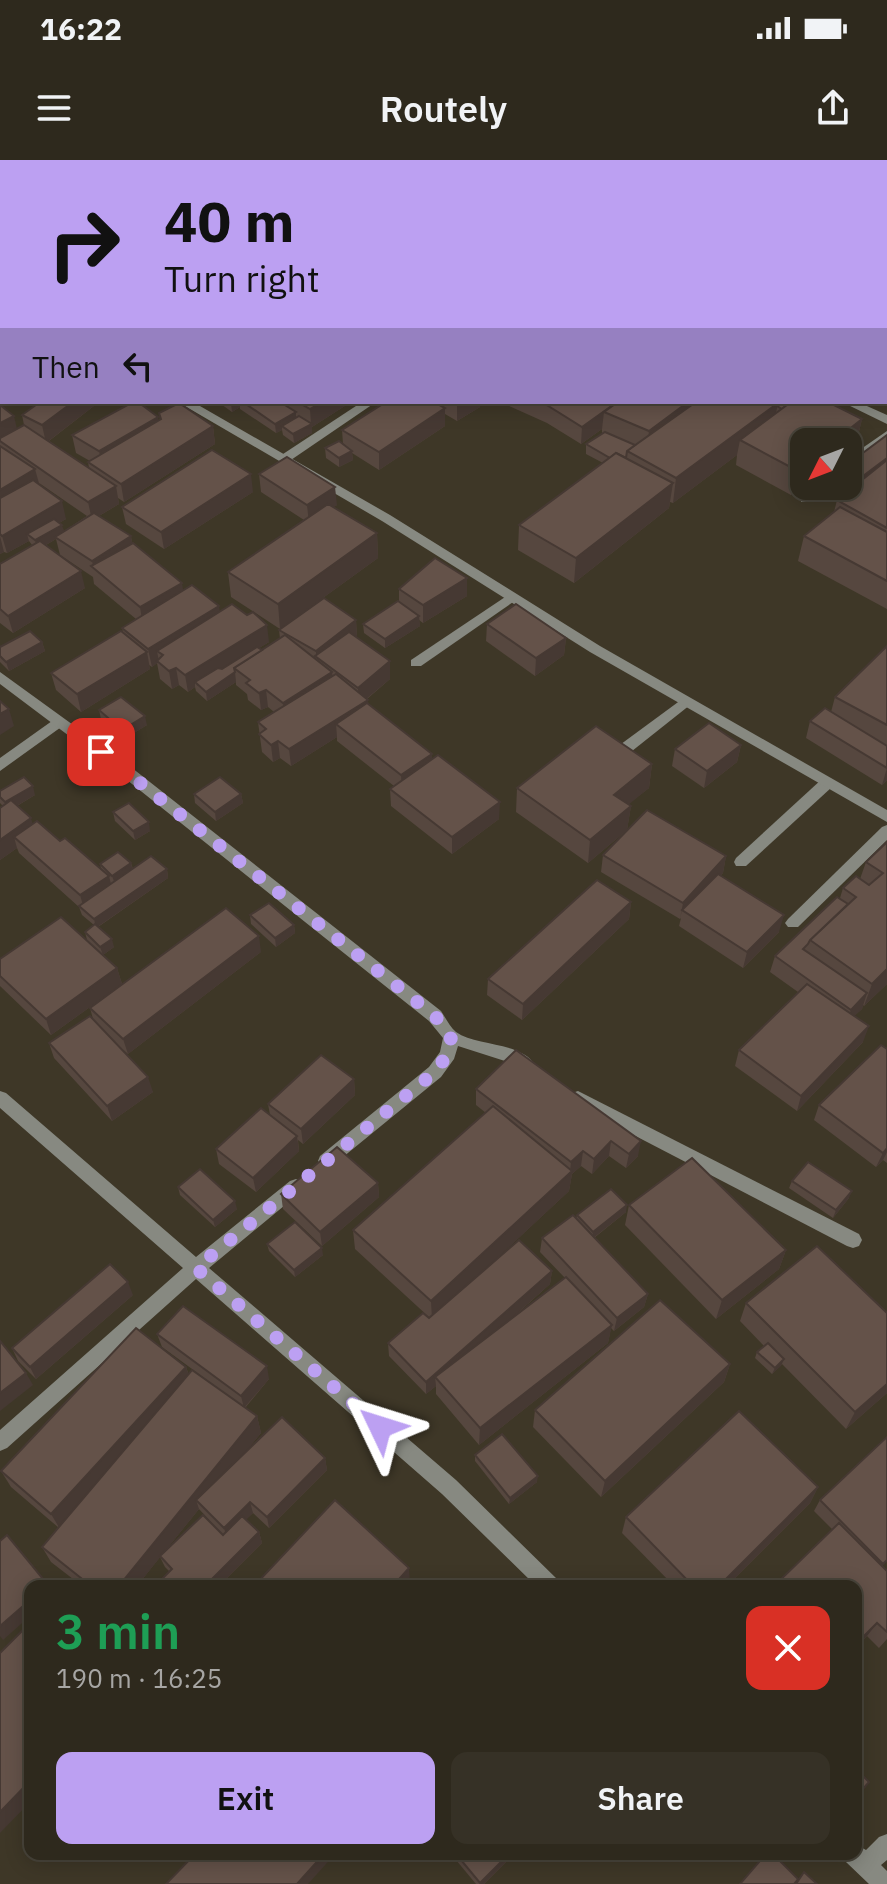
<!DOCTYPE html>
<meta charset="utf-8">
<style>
body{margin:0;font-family:"IBM Plex Sans",sans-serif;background:#363126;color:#f1f3f6;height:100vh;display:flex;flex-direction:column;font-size:30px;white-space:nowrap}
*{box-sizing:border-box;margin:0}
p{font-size:26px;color:#a7a6a4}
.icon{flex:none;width:44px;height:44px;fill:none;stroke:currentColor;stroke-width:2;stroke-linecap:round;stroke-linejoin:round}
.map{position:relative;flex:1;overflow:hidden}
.side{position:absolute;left:24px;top:1420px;width:838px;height:280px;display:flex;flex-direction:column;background:#2e291d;border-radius:16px;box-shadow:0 4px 20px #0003,0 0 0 2px #49453b}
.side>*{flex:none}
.banner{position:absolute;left:0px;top:0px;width:888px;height:244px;box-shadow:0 4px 20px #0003,0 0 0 2px #49453b;background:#bca0f2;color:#111;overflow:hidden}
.needle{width:52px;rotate:228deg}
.tools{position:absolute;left:790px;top:268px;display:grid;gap:16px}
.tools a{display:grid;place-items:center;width:72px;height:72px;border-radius:16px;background:#2e291d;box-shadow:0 4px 20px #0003,0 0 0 2px #49453b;font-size:40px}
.pin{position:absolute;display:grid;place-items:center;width:68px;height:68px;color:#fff;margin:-34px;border-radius:16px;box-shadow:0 4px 12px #0006}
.me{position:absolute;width:88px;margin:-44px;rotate:311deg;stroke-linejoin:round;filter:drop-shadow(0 0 6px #0008)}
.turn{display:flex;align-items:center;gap:28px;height:168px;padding:0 32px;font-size:36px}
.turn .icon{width:104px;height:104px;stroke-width:2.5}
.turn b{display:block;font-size:56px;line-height:68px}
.then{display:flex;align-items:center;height:76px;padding:0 32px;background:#0003;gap:16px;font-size:30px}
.round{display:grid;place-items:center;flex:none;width:84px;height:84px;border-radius:16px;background:#363126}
.overview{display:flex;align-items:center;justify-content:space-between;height:136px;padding:0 32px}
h1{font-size:48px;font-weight:600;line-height:60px;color:#1e9e55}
.primary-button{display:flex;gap:16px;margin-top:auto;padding:16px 32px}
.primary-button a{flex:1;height:92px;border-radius:16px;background:#bca0f2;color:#111;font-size:32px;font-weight:600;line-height:92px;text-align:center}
.primary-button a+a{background:#363126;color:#f1f3f6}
.status{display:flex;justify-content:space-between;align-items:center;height:56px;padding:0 40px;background:#2e291d;direction:ltr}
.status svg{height:22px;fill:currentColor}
header{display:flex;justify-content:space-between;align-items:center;height:104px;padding:0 32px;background:#2e291d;font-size:36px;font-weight:600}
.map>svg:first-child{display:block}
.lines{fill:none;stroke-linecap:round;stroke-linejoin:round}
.service{fill:#878981;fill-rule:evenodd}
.minor{fill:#878981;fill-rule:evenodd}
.wall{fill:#56473f;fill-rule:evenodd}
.shaded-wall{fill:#463933}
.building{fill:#645249;stroke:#463933;stroke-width:2}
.route{stroke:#bca0f2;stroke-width:14;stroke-dasharray:0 25.2}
</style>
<div class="status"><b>16:22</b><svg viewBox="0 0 49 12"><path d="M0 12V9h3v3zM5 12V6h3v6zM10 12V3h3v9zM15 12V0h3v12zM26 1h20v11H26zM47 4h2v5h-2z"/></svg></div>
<header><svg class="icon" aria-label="menu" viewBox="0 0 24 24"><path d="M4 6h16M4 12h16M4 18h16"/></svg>Routely<svg class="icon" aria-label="share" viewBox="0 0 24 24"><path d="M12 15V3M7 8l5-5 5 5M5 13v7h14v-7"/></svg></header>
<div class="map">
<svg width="887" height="1724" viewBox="0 0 887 1724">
<rect width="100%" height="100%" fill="#3e3727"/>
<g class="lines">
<!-- service -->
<g class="service">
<polygon points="360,0 373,0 359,2"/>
<polygon points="362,242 376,242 288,302 280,302 280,296"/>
<polygon points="887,271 887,281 848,308 848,298"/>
<polygon points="813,326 827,326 809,342 801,342 801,336"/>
<polygon points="511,433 518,437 516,440 421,506 411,506 411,500"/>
<polygon points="685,537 692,542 690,545 627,595 617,595 615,591 617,587"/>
<polygon points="59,556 66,561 64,565 0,611 0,598"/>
<polygon points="827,618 832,619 834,623 832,627 746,706 736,706 734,702 736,698 822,619"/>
<polygon points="887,665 887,680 798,767 788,767 785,763 788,759 882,667"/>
</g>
<!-- minor -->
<g class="minor">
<polygon points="322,0 335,0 336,2 323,2"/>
<rect x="0" y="125" width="2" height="7"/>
<polygon points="178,242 193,242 390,355 600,486 887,650 887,662 590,492 382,361"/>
<polygon points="842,242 858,242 887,255 887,264"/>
<path d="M0,512L127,604L441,851C445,857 450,867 456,872C477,887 521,881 536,906L534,911L528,913L508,902L458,886L454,899L441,917L332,1006L326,1008L320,1006L318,1001L320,996L429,907L440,892L443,878L429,861L117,612L0,524Z"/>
<polygon points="0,931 6,933 196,1097 290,1021 296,1019 302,1021 305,1026 302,1031 209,1108 456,1320 557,1419 560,1426 536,1426 442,1334 196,1119 7,1288 0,1291 0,1270 183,1108 0,948"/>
<polygon points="578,931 859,1074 862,1080 859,1086 853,1088 847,1086 572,943 570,938 572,933"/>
<polygon points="887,1674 887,1700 881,1705 887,1711 887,1724 869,1724 846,1702 843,1694 856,1694 856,1684 866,1690 879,1677"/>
</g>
</g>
<!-- wall -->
<g class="wall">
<rect x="379" y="0" width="35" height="2"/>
<polygon points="633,0 662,0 659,2 633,2"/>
<polygon points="735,0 775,0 774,2 739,2"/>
<polygon points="886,84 887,85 887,160 886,159"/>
<path d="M99,242L49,281L89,308L88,302L90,301L76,293L72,275L159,261L160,260L159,253L213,266L215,284L124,342L118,338L119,344L99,356L131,376L132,383L184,431L269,482L259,488L262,490L280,479L279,470L356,460L357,478L390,519L367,539L369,545L432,594V599L499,659L452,694L391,646L390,629L394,626L337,581V577L291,606L280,598L273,602L262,592L258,562L274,552L268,547L261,550L248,540L247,534L236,525V522L207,541L196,531L195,527L188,532L179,525L172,529L160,519L157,503L152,507L149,505L150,509L81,552L56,530L51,513L123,473L122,468L136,459L94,424L93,417L60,395L56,379L46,385L85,428L13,473L0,463V404L32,385L29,381L7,393L4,392L0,394V245L17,269L24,265L22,255ZM39,323L87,356L64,371L59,363L66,359Z"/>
<polygon points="218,242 351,242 312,267 312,273 294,283 283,275 282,270 276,273 240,249 240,247 232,252"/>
<polygon points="386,242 480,242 480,247 457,261 445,254 445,266 379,310 352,293 353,300 339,307 326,298 325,288 343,284 342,270"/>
<polygon points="507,242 828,242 862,259 856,284 848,291 848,282 804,282 804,325 791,335 736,305 737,295 673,343 670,342 669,348 574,423 518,390 519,365 603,303 586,294 586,284 602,274 602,269 581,284 547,263 507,245"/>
<polygon points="887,275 887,449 798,401 804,376 834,352 837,340 846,333 837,327 837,326 848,326 848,304"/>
<polygon points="259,314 337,345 333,347 377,373 378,398 280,469 231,437 228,412 304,360 261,332"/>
<polygon points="253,332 164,389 126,364 122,347"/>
<polygon points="467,418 467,436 423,463 419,460 420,466 385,488 364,473 363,464 399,442 399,429"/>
<polygon points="487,464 566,478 564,495 535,516 486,481"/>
<polygon points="42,482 45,491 9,511 0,502 0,487"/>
<polygon points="887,486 887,620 882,625 806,578 810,561 831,552 835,537"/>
<polygon points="99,550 147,565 124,579 101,559"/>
<polygon points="741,585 737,602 704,628 672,606 675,589"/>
<polygon points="652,604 649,628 628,644 631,646 627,670 588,703 516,652 517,628"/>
<polygon points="0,631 35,635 17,646 33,664 101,709 100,704 131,703 133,709 167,709 168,718 98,767 114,787 103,795 87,780 85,772 94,765 82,755 79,747 19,693 17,688 0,700 0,648 3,646 0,643"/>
<polygon points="194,634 241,634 243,643 216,661 195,643"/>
<polygon points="113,652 150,671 135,680 115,661"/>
<polygon points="887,682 887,824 864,846 863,845 862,849 854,856 863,882 797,951 735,906 739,890 798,832 770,812 775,796 840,738 843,728 860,719 866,702"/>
<polygon points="603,695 726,696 723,713 720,716 779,772 743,808 679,766 681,758 680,759 601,712"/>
<polygon points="631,742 629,759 522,860 487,835 488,819"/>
<polygon points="250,755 294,765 295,773 276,787 251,764"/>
<polygon points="261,792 128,894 121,888 153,932 112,961 54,898 49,883 93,859 90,848"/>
<polygon points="0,799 117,808 122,824 51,875 0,826"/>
<polygon points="887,889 887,1003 883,1000 876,1007 814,960 819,945"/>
<polygon points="516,890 638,996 626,1008 609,996 592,1014 581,1006 572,1014 569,1031 481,1113 552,1111 550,1124 508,1162 565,1118 540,1092 542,1078 576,1059 577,1055 626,1052 594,1078 648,1134 644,1147 614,1171 611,1168 608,1183 479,1285 436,1234 436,1226 426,1234 389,1196 388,1183 430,1158 355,1089 353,1070 486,953 476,945 476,929"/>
<polygon points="354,919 355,935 303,984 298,980 299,991 256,1032 219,1004 216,989 270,955 268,944"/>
<polygon points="792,1021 849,1038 833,1058 789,1028"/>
<polygon points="378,1023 379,1037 322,1086 283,1049 281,1034"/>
<polygon points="178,1027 237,1049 215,1067 180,1035"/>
<polygon points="629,1045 786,1090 779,1109 716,1159 625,1065"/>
<polygon points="267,1084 323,1095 295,1117 269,1091"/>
<polygon points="133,1135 36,1219 18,1201 12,1188"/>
<polygon points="746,1143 887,1233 846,1269 782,1204 772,1214 755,1198 757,1192 764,1186 740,1161"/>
<path d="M157,1174L269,1219L245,1248L257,1256L261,1273L243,1295L325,1298L327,1310L269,1368L253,1353L246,1359L259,1372L262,1383L219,1426H155L169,1411L165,1407L160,1397L137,1426H82L51,1402L42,1387L59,1368L11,1327L1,1311L186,1207L189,1215L218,1228L162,1187ZM199,1349L223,1375L165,1391Z"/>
<polygon points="730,1204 724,1222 601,1337 533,1267 535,1250"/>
<polygon points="887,1277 883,1407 887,1410 887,1479 879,1488 867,1476 856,1487 856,1426 832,1369 814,1351 820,1340"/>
<polygon points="475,1295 537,1322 509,1344 475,1301"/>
<polygon points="818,1327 810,1343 727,1426 674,1426 622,1373 626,1357"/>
<polygon points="451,1694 509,1694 508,1700 484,1724 476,1724"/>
</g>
<!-- shaded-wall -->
<g class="shaded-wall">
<polygon points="89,0 102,0 98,2 90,2"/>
<polygon points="649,0 662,0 659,2 649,2"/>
<polygon points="762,0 775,0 774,2 758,2"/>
<polygon points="2,67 2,103 0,104 0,68"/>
<polygon points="2,206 2,226 0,227 0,207"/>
<polygon points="73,242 99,242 46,283 42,265"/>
<polygon points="233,242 240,242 240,247 232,252 231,243"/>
<polygon points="322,242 351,242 312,267 312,273 294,283 293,274 311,264 310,249"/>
<polygon points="459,242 480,242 480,247 457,261 457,243"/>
<polygon points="688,242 717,242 646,295 649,271"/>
<polygon points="778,243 773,268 740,280 737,295 673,343 676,318"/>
<polygon points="445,248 445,266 379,310 379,292"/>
<polygon points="296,252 296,262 282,266 282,270 276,273 275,264"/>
<polygon points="604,252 602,269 581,284 582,267"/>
<polygon points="14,256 18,273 0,281 0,263"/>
<polygon points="158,257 161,275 103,309 99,291"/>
<polygon points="862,259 856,284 848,291 848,282 833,282"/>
<polygon points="213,266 215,284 124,342 121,324"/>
<polygon points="352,291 353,300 339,307 339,298"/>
<polygon points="887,298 887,312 855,337 859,319"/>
<polygon points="804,304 804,325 791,335 796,310"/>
<polygon points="35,309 40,327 0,351 0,330"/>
<polygon points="251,314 253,332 164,389 161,372"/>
<polygon points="673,323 669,348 574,423 576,398"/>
<polygon points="116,326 119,344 92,360 88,342"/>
<polygon points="335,327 337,345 309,363 307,345"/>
<polygon points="62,341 66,359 32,378 27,374 29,381 7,393 2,376"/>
<polygon points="62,365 65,374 55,377 56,379 37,390 35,380"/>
<polygon points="377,373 378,398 280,469 278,444"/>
<polygon points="0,376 4,392 0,394"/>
<polygon points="131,376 134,394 94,409 92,401"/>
<polygon points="81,411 85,428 13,473 8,456"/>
<polygon points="467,418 467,436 423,463 423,445"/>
<polygon points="182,423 185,441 143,465 140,447"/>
<polygon points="219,446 222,464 163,495 157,491 159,502 152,507 148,489"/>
<polygon points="419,456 420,466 385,488 385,479"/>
<polygon points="356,460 357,477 324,503 316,497 316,491"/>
<polygon points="267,465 269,482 198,526 195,522 195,527 188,532 185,515"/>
<polygon points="566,478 564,495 535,516 536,498"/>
<polygon points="42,482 45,491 9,511 6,502"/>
<polygon points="147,492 150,509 81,552 77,534"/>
<polygon points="390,501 390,519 359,545 358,528"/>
<polygon points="176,508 179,525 172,529 169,511"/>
<polygon points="235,512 236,522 207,541 206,532"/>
<polygon points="332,512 334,529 285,560 283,543"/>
<polygon points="266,530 268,547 261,550 259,533"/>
<polygon points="368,540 369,557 336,564 337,577 291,606 289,589"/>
<polygon points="9,549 14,566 0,575 0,554"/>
<polygon points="145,556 147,565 124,579 122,570"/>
<polygon points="278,581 280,598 273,602 271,585"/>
<polygon points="741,585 737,602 704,628 707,611"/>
<polygon points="432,594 432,611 402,632 401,615"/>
<polygon points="652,604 649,628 611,659 614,635"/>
<polygon points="887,608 887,620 882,625"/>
<polygon points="33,626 35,635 8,651 5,642"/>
<polygon points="241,634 243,643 216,661 215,652"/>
<polygon points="500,642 499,659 452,694 452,677"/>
<polygon points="631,646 627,670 588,703 590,680"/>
<polygon points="31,658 36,675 14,677 17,688 0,700 0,680"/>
<polygon points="149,662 150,671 135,680 133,671"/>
<polygon points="726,696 723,713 686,752 682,750 680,759 683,743"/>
<polygon points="131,703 133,712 115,724 112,716"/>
<polygon points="167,709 168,718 96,768 94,759"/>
<polygon points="109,716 113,732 85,752 80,735"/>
<polygon points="631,742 629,759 522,860 523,844"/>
<polygon points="784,755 779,772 743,808 747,792"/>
<polygon points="294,765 295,773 276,787 275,778"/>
<polygon points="259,776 261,792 128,894 123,879"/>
<polygon points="112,779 114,787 103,795 100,787"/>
<polygon points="117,808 122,824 51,875 46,859"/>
<polygon points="887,809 887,824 864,846 872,824"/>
<polygon points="867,833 862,849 845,865 851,850"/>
<polygon points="869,866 863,882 797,951 801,936"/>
<polygon points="148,917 153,932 112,961 107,946"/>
<polygon points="354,919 355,935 303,984 301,969"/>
<polygon points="297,976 299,991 256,1032 253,1018"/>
<polygon points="611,981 609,996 592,1014 594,999"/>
<polygon points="641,981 638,996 626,1008 629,994"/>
<polygon points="887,988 887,992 883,1000 876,1007 883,993"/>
<polygon points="583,991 581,1006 572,1014 569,1031 432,1159 431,1141 570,1012 571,1002"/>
<polygon points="378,1023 379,1037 322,1086 320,1072"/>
<polygon points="852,1031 849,1038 833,1058 836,1050"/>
<polygon points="235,1041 237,1049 215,1067 213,1060"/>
<polygon points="627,1045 626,1052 592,1079 593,1072"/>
<polygon points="322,1088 323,1095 295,1117 294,1110"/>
<polygon points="786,1090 779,1109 716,1159 722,1140"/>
<polygon points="552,1111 550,1124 440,1222 435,1217 436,1226 426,1234 426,1222"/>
<polygon points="128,1122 133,1135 36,1219 30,1207"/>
<polygon points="648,1134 644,1147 614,1171 617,1158"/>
<polygon points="612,1165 608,1183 479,1285 480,1268"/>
<polygon points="784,1199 781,1206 772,1214 775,1208"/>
<polygon points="730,1204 724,1222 601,1337 605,1321"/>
<polygon points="267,1206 269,1219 244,1248 241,1236"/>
<polygon points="186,1207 192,1224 60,1369 51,1354"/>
<polygon points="26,1213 33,1225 0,1251 0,1233"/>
<polygon points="887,1224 887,1233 846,1269 855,1252"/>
<polygon points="257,1256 261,1273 202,1346 196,1340 199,1349 137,1426 119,1426"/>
<polygon points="325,1298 327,1310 269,1368 267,1357"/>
<polygon points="538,1316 537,1322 509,1344 510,1338"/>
<polygon points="818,1327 810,1343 727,1426 719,1426"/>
<polygon points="250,1342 253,1353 227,1379 224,1368"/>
<polygon points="259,1372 262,1383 219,1426 205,1426"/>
<polygon points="409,1408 410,1422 407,1426 393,1426"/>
<polygon points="30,1440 30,1456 3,1480 0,1476 0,1466"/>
<polygon points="877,1463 867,1476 856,1487 856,1484"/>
<polygon points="30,1621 30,1642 0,1673 0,1652"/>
<polygon points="180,1694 190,1694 185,1700"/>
<polygon points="324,1694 335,1694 308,1724 297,1724"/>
<polygon points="509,1694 508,1700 484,1724 480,1724"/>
</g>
<!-- building -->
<g class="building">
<polygon points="0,0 45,0 49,2 2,2 2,32 0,33"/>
<polygon points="46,0 70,0 66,2 50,2"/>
<polygon points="109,0 182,0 185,2 105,2"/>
<polygon points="278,0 322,0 326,2 274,2"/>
<polygon points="392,0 414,0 411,2 396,2"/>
<polygon points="563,0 624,0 621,2 560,2"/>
<polygon points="870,0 887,0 887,8 886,9 886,2 869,2"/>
<polygon points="2,36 2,67 0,68 0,37"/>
<polygon points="2,70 2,83 0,84 0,71"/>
<polygon points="887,110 887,140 886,140"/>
<polygon points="0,129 2,130 2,149 0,148"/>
<polygon points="2,161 2,175 0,176 0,162"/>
<polygon points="2,176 2,206 0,207 0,177"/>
<polygon points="40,242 73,242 42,265 22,255"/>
<polygon points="133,242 138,242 158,257 99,291 72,275"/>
<polygon points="243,242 280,242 296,252 275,264"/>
<polygon points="298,242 322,242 310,249"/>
<polygon points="386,242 434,242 445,248 379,292 342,270"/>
<polygon points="542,242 617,242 582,267"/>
<polygon points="618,242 688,242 649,271 604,252"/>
<polygon points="696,242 778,243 676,318 627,291"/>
<polygon points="776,242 791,242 782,249 777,246 778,243"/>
<polygon points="791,242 828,242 862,259 833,282 804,282 804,304 796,310 740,280"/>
<polygon points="179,243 213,266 121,324 88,302 161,259 159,253"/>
<polygon points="0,245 14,256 0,263"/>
<polygon points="299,256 312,264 293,274 282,266"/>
<polygon points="24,265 116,326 88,342 0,281 0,278"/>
<polygon points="605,272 635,285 627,291 626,298 616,293 610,298 586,284"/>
<polygon points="887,275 887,298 859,319 848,313 848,304"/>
<polygon points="339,281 352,291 339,298 325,288"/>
<polygon points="0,286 35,309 0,330"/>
<polygon points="212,290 251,314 161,372 122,347"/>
<polygon points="616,293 673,323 576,398 519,365"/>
<polygon points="287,297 335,327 307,345 259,314"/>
<polygon points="887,300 887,368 837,340"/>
<polygon points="33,320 62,341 2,376 0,374 0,338"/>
<polygon points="328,344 377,373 278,444 228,412"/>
<polygon points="840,347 887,372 887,421 804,376"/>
<polygon points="94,353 131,376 92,401 55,377"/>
<polygon points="54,359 62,365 35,380 27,374"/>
<polygon points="40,381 81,411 8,456 0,449 0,404"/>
<polygon points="133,383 182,423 140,447 91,406"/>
<polygon points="435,398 467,418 423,445 399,429"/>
<polygon points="192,425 219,446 148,489 122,468"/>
<polygon points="324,438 356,460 316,491 279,470"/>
<polygon points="398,441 419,456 385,479 363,464"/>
<polygon points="232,444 247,455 253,452 267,465 185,515 176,508 169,511 157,501 163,495 157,491"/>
<polygon points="516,444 566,478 536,498 487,464"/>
<polygon points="30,471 42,482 6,502 0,496 0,487"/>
<polygon points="121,471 147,492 77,534 51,513"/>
<polygon points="349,472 390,501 358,528 315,496"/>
<polygon points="285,475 332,512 283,543 266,530 259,533 246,523 250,520 234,508"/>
<polygon points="887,486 887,565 835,537"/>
<polygon points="257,487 262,490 234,508 235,512 206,532 195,522 218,508 222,509"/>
<polygon points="336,514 368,540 289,589 278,581 271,585 259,574 266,569 258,562"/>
<polygon points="121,537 145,556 122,570 99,550"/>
<polygon points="0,541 9,549 0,554"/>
<polygon points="367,543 432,594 401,615 336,564"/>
<polygon points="825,548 887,586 887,608 810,561"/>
<polygon points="709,563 741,585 707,611 675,589"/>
<polygon points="596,566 652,604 614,635 631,646 590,680 517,628"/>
<polygon points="438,595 500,642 452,677 390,629"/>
<polygon points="24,617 33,626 5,642 0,637 0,631"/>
<polygon points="220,617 241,634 215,652 194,634"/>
<polygon points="11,640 31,658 0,680 0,648"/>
<polygon points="129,643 149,662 133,671 113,652"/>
<polygon points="647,650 726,696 683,743 603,695"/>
<polygon points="37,661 60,681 65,678 109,716 80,735 14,677"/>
<polygon points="887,682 887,809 872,824 810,780 856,737 843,728 856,716 869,725 883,713 866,702"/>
<polygon points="118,692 131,703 112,716 100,704"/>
<polygon points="151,696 167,709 94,759 79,746"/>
<polygon points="718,714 784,755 747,792 682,750"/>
<polygon points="597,720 631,742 523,844 488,819"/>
<polygon points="837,737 848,744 810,780 808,784 803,789 867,833 851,850 775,796"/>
<polygon points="269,743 294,765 275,778 250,755"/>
<polygon points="226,748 259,776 123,879 90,848"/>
<polygon points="61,757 117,808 46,859 0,816 0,799"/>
<polygon points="95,764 112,779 100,787 85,772"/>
<polygon points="807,824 869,866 801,936 739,890"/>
<polygon points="90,856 148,917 107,946 49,883"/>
<polygon points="881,885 887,889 887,988 883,993 819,945"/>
<polygon points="516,890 641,981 629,994 611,981 594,999 583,991 571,1002 476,929"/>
<polygon points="321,895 354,919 301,969 268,944"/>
<polygon points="493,946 572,1011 431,1141 353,1070"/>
<polygon points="261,948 297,976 253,1018 216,989"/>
<polygon points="337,987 378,1023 320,1072 281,1034"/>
<polygon points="692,998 786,1090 722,1140 629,1045"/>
<polygon points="808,1002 852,1031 836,1050 792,1021"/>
<polygon points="200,1009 235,1041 213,1060 178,1027"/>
<polygon points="611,1029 627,1045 593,1072 577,1055"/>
<polygon points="573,1055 648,1134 617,1158 542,1078"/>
<polygon points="295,1062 322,1088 294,1110 267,1084"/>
<polygon points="519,1080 552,1111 426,1222 388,1183 423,1153 429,1158"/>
<polygon points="817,1086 887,1153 887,1224 855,1252 746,1143"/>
<polygon points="110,1104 128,1122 30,1207 12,1188"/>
<polygon points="566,1117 612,1165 480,1268 435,1217"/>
<polygon points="660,1140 730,1204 605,1321 535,1250"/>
<polygon points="183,1146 267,1206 241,1236 157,1174"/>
<polygon points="136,1168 186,1207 51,1354 1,1311"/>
<polygon points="0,1181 26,1213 0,1233"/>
<polygon points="768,1183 784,1199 775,1208 757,1192"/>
<polygon points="192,1210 257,1256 119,1426 91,1426 42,1387"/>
<polygon points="739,1251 818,1327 719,1426 693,1426 626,1357"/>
<polygon points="282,1257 325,1298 267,1357 250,1342 224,1368 196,1340"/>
<polygon points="502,1274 538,1316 510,1338 475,1295"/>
<polygon points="887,1277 887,1400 883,1404 820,1340"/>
<polygon points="335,1340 409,1408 393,1426 254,1426"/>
<polygon points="203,1355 223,1375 242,1356 259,1372 205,1426 155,1426 172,1409 160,1396"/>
<polygon points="839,1363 887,1411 887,1472 877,1463 856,1484 856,1426 774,1426"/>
<polygon points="7,1375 48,1425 46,1426 30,1426 30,1440 0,1466 0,1381"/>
<polygon points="30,1463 30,1621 0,1652 0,1493"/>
<polygon points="856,1609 869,1622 856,1637"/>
<polygon points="195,1694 324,1694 297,1724 166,1724"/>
<polygon points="456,1694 509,1694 480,1723"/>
<polygon points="766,1694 773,1694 798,1719 794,1724 740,1724"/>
<polygon points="804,1712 817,1724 796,1724"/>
</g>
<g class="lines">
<!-- route -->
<polyline class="route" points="101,592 435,856 451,877 448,894 435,912 196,1108 380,1267"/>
</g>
</svg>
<div class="tools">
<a><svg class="needle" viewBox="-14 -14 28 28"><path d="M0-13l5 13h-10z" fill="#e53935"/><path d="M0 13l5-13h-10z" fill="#a7a6a4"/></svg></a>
</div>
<div class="pin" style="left:101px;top:592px;background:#d93025"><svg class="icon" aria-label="arrive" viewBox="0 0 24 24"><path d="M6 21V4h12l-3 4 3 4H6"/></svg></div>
<svg class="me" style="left:380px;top:1267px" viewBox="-20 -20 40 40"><path d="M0-17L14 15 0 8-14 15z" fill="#bca0f2" stroke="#fff" stroke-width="4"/></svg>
<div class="banner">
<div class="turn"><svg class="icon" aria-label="right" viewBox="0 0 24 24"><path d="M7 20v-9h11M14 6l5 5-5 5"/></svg><div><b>40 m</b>Turn right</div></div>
<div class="then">Then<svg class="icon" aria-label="left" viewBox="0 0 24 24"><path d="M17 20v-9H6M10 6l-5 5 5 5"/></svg></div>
</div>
<section class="side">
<div class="overview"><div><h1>3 min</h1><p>190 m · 16:25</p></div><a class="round" style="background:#d93025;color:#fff"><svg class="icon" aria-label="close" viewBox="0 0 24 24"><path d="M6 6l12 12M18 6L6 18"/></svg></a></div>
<div class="primary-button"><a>Exit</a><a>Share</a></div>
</section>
</div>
